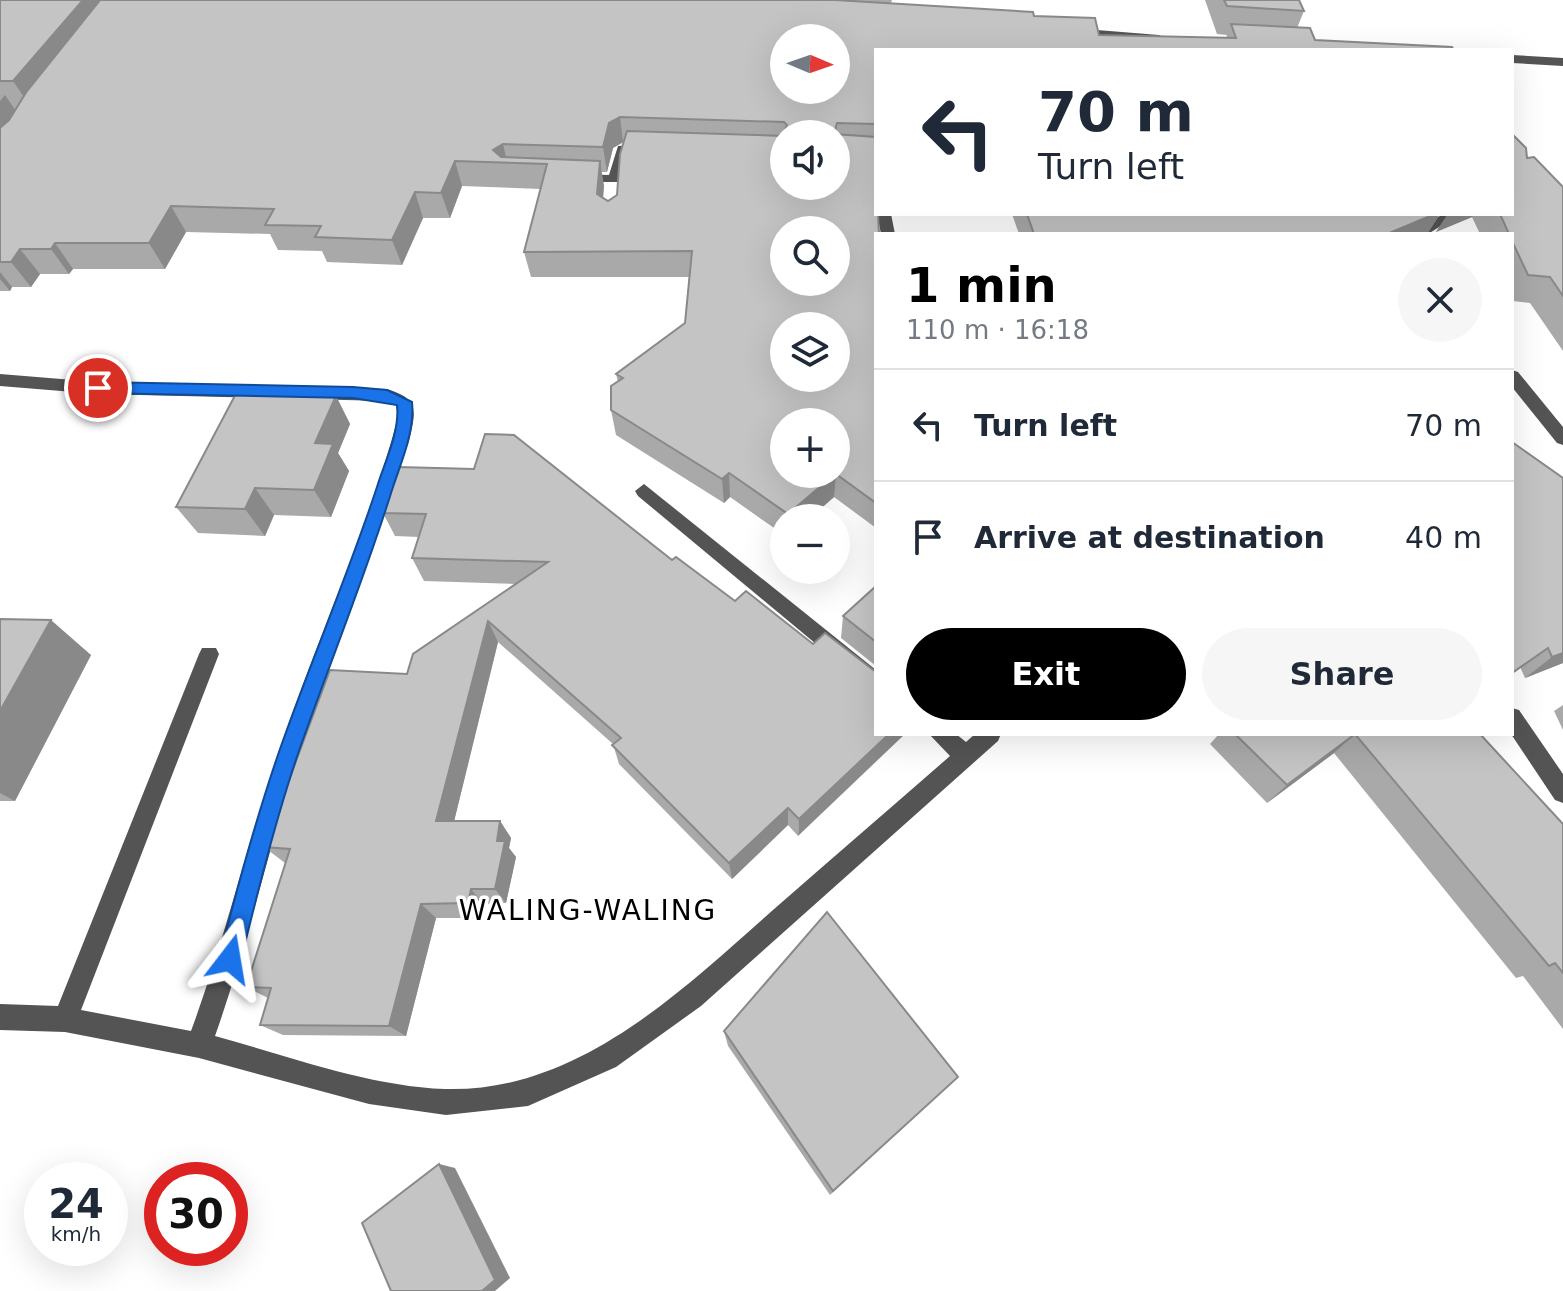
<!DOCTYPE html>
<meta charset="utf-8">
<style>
body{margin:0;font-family:"DejaVu Sans",sans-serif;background:#f6f6f7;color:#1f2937;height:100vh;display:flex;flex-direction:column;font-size:30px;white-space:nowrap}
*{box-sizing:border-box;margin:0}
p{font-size:26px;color:#747a83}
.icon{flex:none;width:44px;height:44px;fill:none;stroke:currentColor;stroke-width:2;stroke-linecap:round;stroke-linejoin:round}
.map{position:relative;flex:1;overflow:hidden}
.panel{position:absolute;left:874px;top:232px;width:640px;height:504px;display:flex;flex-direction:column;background:#fff;border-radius:0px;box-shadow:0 8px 32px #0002}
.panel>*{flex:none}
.guide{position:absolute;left:874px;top:48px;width:640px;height:168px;border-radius:0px;box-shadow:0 8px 32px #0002;background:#fff;color:#1f2937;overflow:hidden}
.needle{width:52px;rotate:92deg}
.controls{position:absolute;left:770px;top:24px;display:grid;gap:16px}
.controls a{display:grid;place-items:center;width:80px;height:80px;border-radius:50%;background:#fff;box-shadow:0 8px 32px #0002;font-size:40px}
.speed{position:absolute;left:24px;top:1162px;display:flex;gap:16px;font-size:40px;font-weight:700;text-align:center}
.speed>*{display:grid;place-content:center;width:104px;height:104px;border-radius:50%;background:#fff;box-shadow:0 8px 32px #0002;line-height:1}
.speed small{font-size:20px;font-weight:400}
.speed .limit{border:12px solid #d22;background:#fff;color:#111}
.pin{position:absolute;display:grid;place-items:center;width:68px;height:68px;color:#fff;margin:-34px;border:4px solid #fff;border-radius:50%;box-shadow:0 2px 8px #0007}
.me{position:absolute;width:88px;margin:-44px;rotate:14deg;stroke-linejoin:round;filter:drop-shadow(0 0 6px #0008)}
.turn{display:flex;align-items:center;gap:28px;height:168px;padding:0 32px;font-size:36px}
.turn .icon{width:104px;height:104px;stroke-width:2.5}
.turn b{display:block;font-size:56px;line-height:68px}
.round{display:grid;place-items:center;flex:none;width:84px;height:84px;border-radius:42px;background:#f6f6f7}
.head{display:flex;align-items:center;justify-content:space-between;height:136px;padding:0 32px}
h1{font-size:48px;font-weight:800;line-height:60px;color:#000}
.cta{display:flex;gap:16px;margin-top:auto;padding:16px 32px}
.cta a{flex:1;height:92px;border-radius:48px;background:#000;color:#fff;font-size:32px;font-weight:800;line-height:92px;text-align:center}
.cta a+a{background:#f6f6f7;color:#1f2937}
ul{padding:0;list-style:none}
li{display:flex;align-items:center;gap:24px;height:112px;padding:0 32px;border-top:2px solid #e0e1e3}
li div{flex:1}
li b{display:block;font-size:30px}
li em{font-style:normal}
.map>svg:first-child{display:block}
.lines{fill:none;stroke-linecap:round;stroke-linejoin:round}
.minor{fill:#545454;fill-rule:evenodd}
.wall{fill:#a9a9a9;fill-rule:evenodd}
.shaded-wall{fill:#898989}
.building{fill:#c4c4c4;stroke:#898989;stroke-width:2;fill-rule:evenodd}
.route{fill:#1a73e8;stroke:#114b97;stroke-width:2}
.labels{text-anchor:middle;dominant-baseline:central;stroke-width:7;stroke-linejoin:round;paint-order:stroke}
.neighbourhood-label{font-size:28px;letter-spacing:2px;fill:#000;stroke:#fff}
</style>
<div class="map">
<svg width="1563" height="1291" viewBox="0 0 1563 1291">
<rect width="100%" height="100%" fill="#fff"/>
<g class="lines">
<!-- minor -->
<g class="minor">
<polygon points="1072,28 1159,35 1165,38 1159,41 1068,33 1066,31"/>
<polygon points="1512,55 1563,58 1563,66 1512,63"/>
<polygon points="635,145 642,149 628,153 619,182 577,182 570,178 577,174 609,175 618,146"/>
<polygon points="877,214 891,214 895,234 881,234"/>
<polygon points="1443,214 1460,214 1428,234 1411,234"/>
<polygon points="1512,370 1518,372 1563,427 1563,445 1557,443 1512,387"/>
<path d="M0,374L98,382L387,389C420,399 416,411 409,441C375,545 334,647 300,751C269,846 248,943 215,1036C289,1056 368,1086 445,1089C581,1093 686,986 781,903C837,854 894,805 950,756L929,734H956L966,742L975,734H1001L998,741L701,1006L616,1067L528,1106L446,1115L369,1104L199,1058L65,1032L0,1030V1004L58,1006L199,654L202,648H216L219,654L81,1010L191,1031C225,939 247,844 279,751C317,639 368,531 398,417L396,405L385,401L98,394L0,386Z"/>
<polygon points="644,484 876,670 876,691 869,688 638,496 635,491"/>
<polygon points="1512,708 1519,710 1563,774 1563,803 1555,800 1511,734"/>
</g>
</g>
<!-- wall -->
<g class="wall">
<path d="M0,0H892L891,3L1034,16L1099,35L1226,38L1227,35L1217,34L1205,0H1299L1304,11L1297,28L1315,40L876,50V528L834,497L810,518H784V535L730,497L724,503L616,435L611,410L618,382L616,374L685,323L689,277H531L524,252L541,189L462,186L450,218H423L402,265L327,262L322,251L278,250L270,234L186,232L165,269H73L69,274H40L31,287H12L10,291H0ZM624,142L617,195L608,201L603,198L604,186L601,172H607L613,148Z"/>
<polygon points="1527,158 1563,187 1563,351 1530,303 1512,301 1512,234 1480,234 1472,217 1436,232 1448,214 1512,214"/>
<polygon points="1012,214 1440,214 1427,234 1019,234"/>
<polygon points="297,388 301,395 336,396 350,424 338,453 349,471 331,517 274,515 265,536 198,533 176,507"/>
<polygon points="1512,442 1563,663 1525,678 1521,669"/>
<polygon points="399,467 672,560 735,601 813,644 798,836 788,825 732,879 619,764 613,744 498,642 454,821 500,821 511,838 509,848 516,857 506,903 483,904 480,918 436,918 406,1036 283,1035 260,1025 268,998 246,987 285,863 264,847 407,674 517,584 424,581 412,558 419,537 395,536 383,513"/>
<polygon points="876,586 876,666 841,638 843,616"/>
<polygon points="0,619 91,655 15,801 0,801"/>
<polygon points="1563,705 1563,730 1554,711"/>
<polygon points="1219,734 1480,734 1563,824 1563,1029 1523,976 1516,978 1334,753 1267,803 1210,744"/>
<polygon points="724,1031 945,1089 830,1195 728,1046"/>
</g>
<!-- shaded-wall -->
<g class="shaded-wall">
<polygon points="83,0 116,0 30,106 13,81"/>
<polygon points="5,95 22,120 0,148 0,101"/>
<polygon points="620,117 623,142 613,148 607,172 603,147 609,123"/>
<polygon points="503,144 507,162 493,150"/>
<polygon points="455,161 462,186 450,218 441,193"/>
<polygon points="600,161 604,186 601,220 597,194"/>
<polygon points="415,192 423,218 402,265 392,240"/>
<polygon points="171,206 186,232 165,269 149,243"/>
<polygon points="1420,214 1440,214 1427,234 1387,234"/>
<polygon points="1448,214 1474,214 1472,217 1436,232"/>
<polygon points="55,243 73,269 69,274 51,249"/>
<polygon points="20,249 40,274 31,287 11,262"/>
<polygon points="0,272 12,287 10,291 0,279"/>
<polygon points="336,396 350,424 338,453 349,471 331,517 314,490 315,443"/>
<polygon points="729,473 730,497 724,503 722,479"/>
<polygon points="836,474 834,497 810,518 788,518 788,514"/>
<polygon points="255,488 274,515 265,536 245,509"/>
<polygon points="51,620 91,655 15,801 0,793 0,711"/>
<polygon points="488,621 498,642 450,838 436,821"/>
<polygon points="1563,653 1563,663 1525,678 1552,657"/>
<polygon points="889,734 905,734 798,836 799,819"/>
<polygon points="1355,734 1334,753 1267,803 1287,785"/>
<polygon points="788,808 788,825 732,879 729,863"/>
<polygon points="500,821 511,838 509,848 516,857 506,903 495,889 497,841"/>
<polygon points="471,889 483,904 480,918 468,903"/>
<polygon points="421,904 436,918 406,1036 389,1026"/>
<polygon points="439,1164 455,1168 510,1278 495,1291 482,1291"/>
</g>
<!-- building -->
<g class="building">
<polygon points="0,0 83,0 13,81 0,81"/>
<path d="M100,0H835L1033,12L1034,16L1095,18L1099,35L1236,38L1231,24L1310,28L1315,40L1452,47L1454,50H876V124L837,123L834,134L876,137V214H878L879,234H876V503L836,474V422H784V474H835L788,514L729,473L722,479L611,410V386L623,378L616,374L685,323L692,251L524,252L547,164L455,161L441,193L415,192L392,240L315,237L321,226L265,225L274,209L171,206L149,243H55L51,249H20L11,262H0V128L9,120L27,91ZM784,38H836V90H784ZM620,117L784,122L787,125L784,134H836V186H784V136L627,131L620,154L617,195L608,201L597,194L600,161L501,157L493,150L503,144L603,147L609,123ZM784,230H836V282H784ZM784,326H836V378H784Z"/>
<polygon points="1224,0 1299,0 1304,11 1227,6"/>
<polygon points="1512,134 1526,148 1527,158 1534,157 1563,187 1563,296 1550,277 1528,275 1512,241 1512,234 1509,234 1500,214 1512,214"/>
<polygon points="1027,214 1435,214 1387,234 1034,234"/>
<polygon points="240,386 297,388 294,394 336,396 315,443 333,444 314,490 255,488 245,509 176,507"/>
<polygon points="485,434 514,435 672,560 676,557 735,601 746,591 813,644 825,633 876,672 876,734 889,734 799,819 788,808 729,863 612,745 621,738 488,621 436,821 500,821 497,841 505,841 495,889 471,889 468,903 421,904 389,1026 260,1025 271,988 246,987 290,849 264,847 330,670 407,674 413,654 548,562 412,558 426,514 383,513 399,467 474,469"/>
<polygon points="1512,442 1563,478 1563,653 1552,657 1548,648 1512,673"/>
<polygon points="876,586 876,642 843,616"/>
<polygon points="0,619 51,620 0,711"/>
<polygon points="1235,734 1480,734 1563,824 1563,973 1555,963 1549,966 1355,734 1287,785"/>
<polygon points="827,912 958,1077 833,1191 724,1031"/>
<polygon points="439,1164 495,1280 482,1291 391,1291 362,1223"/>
</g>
<!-- route -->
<path class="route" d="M98,382L353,387L387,390L412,402C415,432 401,462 392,490C365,577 330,662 300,748C276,817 259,888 241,959L238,967L230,970L222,967L219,959C237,888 256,818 280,749C311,661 348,575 377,487C385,461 400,432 397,405L353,398L98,393L91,388Z"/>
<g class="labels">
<!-- neighbourhood labels -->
<g class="neighbourhood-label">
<text x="588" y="910">WALING-WALING</text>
</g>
</g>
</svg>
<div class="controls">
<a><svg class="needle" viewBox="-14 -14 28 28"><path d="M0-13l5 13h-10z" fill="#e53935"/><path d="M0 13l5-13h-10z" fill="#747a83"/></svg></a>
<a><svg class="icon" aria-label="sound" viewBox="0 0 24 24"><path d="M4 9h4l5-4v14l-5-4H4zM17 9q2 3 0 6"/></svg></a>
<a><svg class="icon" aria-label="search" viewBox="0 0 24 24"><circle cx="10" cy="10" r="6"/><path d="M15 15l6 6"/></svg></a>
<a><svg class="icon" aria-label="layers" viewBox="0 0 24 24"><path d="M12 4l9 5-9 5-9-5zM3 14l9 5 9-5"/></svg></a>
<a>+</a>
<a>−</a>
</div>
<div class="speed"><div>24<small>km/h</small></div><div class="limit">30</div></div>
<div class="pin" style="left:98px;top:388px;background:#d93025"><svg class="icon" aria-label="arrive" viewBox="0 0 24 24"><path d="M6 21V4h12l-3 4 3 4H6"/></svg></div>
<svg class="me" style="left:230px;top:959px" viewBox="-20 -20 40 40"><path d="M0-17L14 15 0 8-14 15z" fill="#1a73e8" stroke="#fff" stroke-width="4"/></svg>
<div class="guide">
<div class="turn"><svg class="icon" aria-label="left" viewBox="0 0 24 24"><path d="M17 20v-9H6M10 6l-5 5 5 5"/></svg><div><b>70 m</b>Turn left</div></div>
</div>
<section class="panel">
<div class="head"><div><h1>1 min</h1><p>110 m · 16:18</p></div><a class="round"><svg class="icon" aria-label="close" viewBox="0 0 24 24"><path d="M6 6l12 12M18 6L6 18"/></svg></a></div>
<ul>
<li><svg class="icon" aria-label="left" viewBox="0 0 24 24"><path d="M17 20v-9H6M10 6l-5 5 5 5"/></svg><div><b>Turn left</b></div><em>70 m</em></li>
<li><svg class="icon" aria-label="arrive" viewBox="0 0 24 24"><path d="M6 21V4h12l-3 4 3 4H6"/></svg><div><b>Arrive at destination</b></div><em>40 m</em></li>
</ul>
<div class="cta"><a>Exit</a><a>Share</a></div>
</section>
</div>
